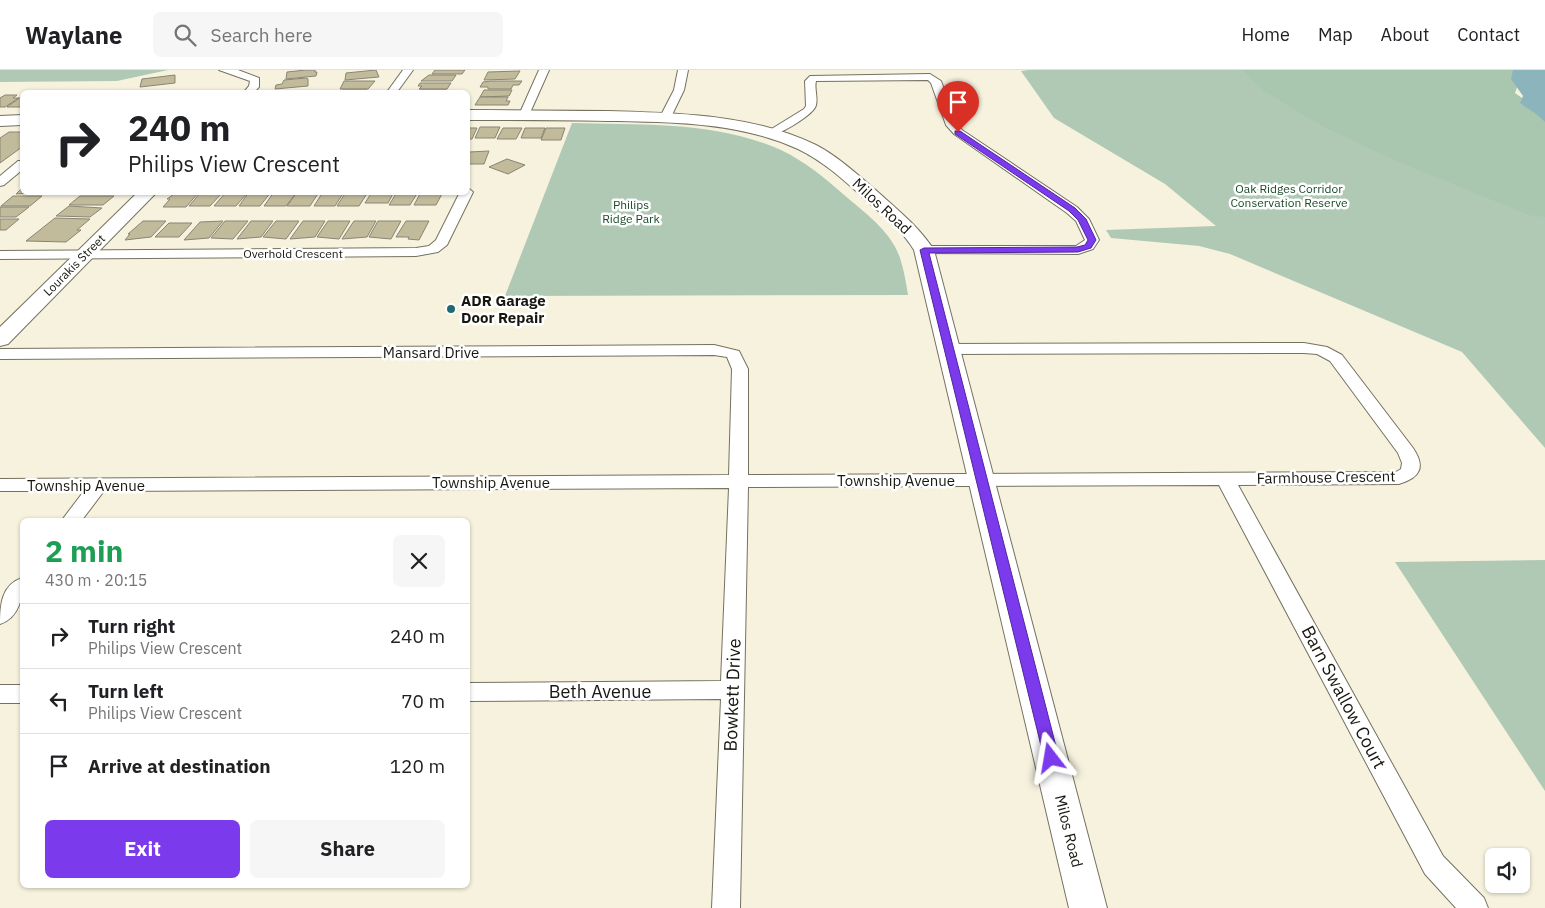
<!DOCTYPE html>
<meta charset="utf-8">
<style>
body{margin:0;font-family:"IBM Plex Sans",sans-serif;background:#f6f6f6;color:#202124;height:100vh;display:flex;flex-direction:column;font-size:19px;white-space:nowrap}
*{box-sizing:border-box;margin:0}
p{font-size:16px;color:#757577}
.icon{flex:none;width:28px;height:28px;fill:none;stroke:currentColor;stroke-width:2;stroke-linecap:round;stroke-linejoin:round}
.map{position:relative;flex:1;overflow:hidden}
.details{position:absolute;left:20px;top:448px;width:450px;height:370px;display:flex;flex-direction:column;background:#fff;border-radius:8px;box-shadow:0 1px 4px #0004}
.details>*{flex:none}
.guide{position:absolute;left:20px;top:20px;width:450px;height:105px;border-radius:8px;box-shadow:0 1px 4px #0004;background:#fff;color:#202124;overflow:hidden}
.controls{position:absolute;left:1485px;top:778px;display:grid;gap:10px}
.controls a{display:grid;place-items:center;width:45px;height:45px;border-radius:8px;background:#fff;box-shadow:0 1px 4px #0004;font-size:25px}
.pin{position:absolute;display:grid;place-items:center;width:42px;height:42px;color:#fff;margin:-51px -21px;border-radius:50% 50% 50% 0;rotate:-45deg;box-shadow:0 0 5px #0007}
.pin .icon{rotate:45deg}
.me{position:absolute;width:55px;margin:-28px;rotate:346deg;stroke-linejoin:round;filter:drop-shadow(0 0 4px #0008)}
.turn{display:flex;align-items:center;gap:18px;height:105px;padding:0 25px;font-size:22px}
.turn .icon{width:65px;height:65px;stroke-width:2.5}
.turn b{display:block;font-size:35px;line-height:42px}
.round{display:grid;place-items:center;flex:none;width:52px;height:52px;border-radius:8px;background:#f6f6f6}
.head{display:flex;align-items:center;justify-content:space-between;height:85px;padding:0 25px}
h1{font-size:30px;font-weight:800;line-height:38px;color:#1e9e55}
.button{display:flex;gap:10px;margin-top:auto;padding:10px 25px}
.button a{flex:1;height:58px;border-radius:8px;background:#7c3aed;color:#fff;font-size:20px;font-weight:800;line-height:58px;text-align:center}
.button a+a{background:#f6f6f6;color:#202124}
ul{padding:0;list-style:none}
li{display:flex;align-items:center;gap:15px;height:65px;padding:0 25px;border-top:1px solid #e0e0e0}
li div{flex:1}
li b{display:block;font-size:19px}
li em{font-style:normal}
header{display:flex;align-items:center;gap:30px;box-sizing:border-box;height:70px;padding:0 25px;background:#fff;border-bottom:1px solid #e0e0e0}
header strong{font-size:24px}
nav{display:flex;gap:28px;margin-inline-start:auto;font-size:18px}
.search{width:350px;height:45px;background:#f6f6f6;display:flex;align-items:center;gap:12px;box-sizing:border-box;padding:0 18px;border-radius:8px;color:#757577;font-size:19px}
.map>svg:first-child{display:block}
.green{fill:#b0c9b5}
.forest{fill:#a9c6af}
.water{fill:#8cb4bc}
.building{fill:#c2bb9b;stroke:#898573}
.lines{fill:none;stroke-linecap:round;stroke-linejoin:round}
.street-casing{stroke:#757160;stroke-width:2}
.secondary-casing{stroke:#757160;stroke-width:2}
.street{fill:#fff;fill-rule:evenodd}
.secondary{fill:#fff;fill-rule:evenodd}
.route{fill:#7c3aed;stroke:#51269a}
.poi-dot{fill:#1e6a71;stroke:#fff;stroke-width:2}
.labels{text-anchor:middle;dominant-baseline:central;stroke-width:5;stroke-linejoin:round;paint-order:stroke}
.far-park-label{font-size:12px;fill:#1b4929;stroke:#fff}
.far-street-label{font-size:12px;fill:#17160f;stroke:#fff}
.street-label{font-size:15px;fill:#17160f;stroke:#fff}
.poi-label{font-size:15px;font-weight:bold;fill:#17160f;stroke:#fff;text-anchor:start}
.near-street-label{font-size:18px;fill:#17160f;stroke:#fff}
</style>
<header>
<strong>Waylane</strong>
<div class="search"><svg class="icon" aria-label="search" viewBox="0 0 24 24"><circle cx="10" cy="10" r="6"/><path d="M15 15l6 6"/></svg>Search here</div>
<nav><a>Home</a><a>Map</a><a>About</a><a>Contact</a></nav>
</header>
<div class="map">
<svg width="1545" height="838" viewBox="0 0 1545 838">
<rect width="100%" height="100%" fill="#f6f2de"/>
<!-- green -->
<g class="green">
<polygon points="0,0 168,0 117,11 0,12"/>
<polygon points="1029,0 1268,0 1545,141 1545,378 1462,282 1230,184 1199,176 1111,168 1106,160 1216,156 1165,114 1054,48 1021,1"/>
<path d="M572,53C641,55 716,51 781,80C804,91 824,107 843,124C864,142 891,161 900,188C904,200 906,213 908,225L505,226Z"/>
<polygon points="1545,490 1545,721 1395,492"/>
</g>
<!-- forest -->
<polygon class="forest" points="1242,0 1523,0 1515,23 1545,44 1545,147 1529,145 1401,93 1324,57 1264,21"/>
<!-- water -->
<path class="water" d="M1513,0H1545V52C1537,43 1529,40 1520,33L1523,26L1511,9Z"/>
<!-- building -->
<g class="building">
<polygon points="306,0 315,0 315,2 317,2 316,6 286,9 287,2"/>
<polygon points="376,0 379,7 345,10 346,3"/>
<polygon points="435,0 465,0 462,4 432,4"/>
<polygon points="520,1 515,9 484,10 488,2"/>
<polygon points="175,5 175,13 140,17 142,9"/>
<polygon points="429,5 456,5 452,11 421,11"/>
<polygon points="306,8 308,9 308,16 275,19 276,15 282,14 284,10"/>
<polygon points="344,11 375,11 368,19 340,19"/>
<polygon points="491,11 522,11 519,15 513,15 511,19 488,19 488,17 480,17 483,12"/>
<polygon points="420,13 451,13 447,19 419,19 422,16 418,16"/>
<polygon points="342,20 367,20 365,22 340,22"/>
<polygon points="420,20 447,20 445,22 418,22"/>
<polygon points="484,20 512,20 509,26 480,27"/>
<polygon points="272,21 304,21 302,22 270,22"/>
<polygon points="5,25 17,25 13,28 19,28 5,37 0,37 0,28"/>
<polygon points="22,26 22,37 7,37"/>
<polygon points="480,27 508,27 506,31 510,31 508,35 475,35"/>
<polygon points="480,57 500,57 495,68 475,68"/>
<polygon points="468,58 477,58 472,69 468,69"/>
<polygon points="503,58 522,58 516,69 497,69"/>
<polygon points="525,58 545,58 541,68 521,68"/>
<polygon points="546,58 565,58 561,70 541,70"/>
<polygon points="9,62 22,62 22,77 0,93 0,68"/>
<polygon points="489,81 484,94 468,94 469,82"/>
<polygon points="507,89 525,95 508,104 489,97"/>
<polygon points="22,118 22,122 51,122 16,124"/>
<polygon points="82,122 117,122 80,124"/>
<polygon points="177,122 199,122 186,137 163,137 170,129 167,129"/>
<polygon points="201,122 223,122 210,136 189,136"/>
<polygon points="226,122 248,122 236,136 214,136"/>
<polygon points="249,122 271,122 260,136 239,136"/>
<polygon points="274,122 297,122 286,136 264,136"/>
<polygon points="297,122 319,122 310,136 287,136"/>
<polygon points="323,122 344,122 335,136 314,136"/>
<polygon points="346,122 368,122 359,136 337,136"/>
<polygon points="372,122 394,122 388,133 365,133"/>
<polygon points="397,122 418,122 410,135 389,135"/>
<polygon points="421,122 443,122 436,135 414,135"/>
<polygon points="13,126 42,126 30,136 1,136"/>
<polygon points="80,126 114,126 103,135 69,135"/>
<polygon points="69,136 102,138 90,147 56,146"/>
<polygon points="0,137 29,137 16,147 0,147"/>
<polygon points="55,148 90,149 77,160 81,160 66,172 26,171"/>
<polygon points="0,149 19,149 6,160 0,160"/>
<polygon points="143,151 166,151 151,167 125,170 130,164 128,164"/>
<polygon points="223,151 209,168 184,170 200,152"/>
<polygon points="225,151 248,151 233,169 211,168"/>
<polygon points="251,151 273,151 261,167 237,169"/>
<polygon points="276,151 299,151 286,169 263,167"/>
<polygon points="303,151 325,151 315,167 290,169"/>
<polygon points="328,151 350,151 339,169 317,167"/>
<polygon points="354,151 376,151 367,167 342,169"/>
<polygon points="378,151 401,151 391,169 369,167"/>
<polygon points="406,151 429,151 419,170 408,169 409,167 396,167"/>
<polygon points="169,153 192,153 179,167 155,167"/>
</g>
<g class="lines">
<defs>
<g id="street">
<polygon points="219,0 238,0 259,8 259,17 254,22 244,22 249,16 250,11"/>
<polygon points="403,0 413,0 397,22 387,22"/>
<polygon points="539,0 549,0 529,45 528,47 520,47 519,45"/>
<polygon points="678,0 688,0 684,20 670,49 662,49 660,47 674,20"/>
<path d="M930,4L941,11L957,54L962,60L1077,137L1089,149L1099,170L1093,179L1078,184L919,183L917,180L924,176H1076L1085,170L1076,151L1067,143L954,64L946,55L931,13L928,10L816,11C814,18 818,27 816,35C815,44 776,68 767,65L765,63L804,39L806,36L805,11L810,6Z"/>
<polygon points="18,91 22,91 22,100 4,115 0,116 0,106"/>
<polygon points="468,118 473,122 447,175 438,182 416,186 0,189 0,181 416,178 429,176 436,170 460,122 468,122"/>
<path d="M1304,273L1327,277L1342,285L1413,378C1426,397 1420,408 1399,414L1238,415L1443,786L1484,828L1488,838H1456L1425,804L1219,415L748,417L740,838H712L721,629L468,631V613L721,611L729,418L104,421L82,450H62L84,421H0V409L729,405L732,299L727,287L714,285L0,289V279L714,275L739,281L748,299V405L1396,402L1401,399L1402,393L1398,383L1330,291L1317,284L1304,283L949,284L943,282L941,279L943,276L949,274Z"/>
<path d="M22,508C24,526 19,548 0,554C0,536 1,515 22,508Z"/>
<rect x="0" y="615" width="22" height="18"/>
</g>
<g id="secondary">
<path d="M468,40C515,40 561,41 608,41C677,43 752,44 816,75C839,87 859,106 879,123C899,141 919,157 934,180L1107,838H1069L914,180C902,160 884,146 867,131C846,112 825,92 798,79C739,52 672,52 608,51C561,50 515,50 468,50Z"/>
<polygon points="22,45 22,55 0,56 0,46"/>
<polygon points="138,122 157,122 8,274 0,276 0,257"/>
</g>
</defs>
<!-- street casing -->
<use href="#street" class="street-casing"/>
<!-- secondary casing -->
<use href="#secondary" class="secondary-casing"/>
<!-- street -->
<use href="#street" class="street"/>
<!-- secondary -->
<use href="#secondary" class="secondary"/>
</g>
<!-- route -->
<polygon class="route" points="955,61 960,61 1075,138 1086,149 1096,170 1091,178 1078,182 929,183 1059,688 1056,693 1051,695 1046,693 1044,688 920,180 924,178 1077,177 1085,175 1088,170 1078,150 1069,141 955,64"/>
<!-- markers -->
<circle class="poi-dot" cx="451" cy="239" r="5"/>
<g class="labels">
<!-- far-park labels -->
<g class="far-park-label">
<text x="1289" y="118">Oak Ridges Corridor<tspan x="1289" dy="14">Conservation Reserve</tspan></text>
<text x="631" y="134">Philips<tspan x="631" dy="14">Ridge Park</tspan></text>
</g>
<!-- far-street labels -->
<g class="far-street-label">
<text x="293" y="183">Overhold Crescent</text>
<text transform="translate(74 195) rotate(-45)">Lourakis Street</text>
</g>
<!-- street labels -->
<g class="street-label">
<text transform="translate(882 136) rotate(43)">Milos Road</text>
<text x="431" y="282">Mansard Drive</text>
<text transform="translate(1326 407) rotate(-1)">Farmhouse Crescent</text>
<text x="896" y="410">Township Avenue</text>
<text x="491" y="412">Township Avenue</text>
<text x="86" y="415">Township Avenue</text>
<text transform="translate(1069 761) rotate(76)">Milos Road</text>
</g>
<!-- poi labels -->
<g class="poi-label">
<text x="461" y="230">ADR Garage<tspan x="461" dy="17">Door Repair</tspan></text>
</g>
<!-- near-street labels -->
<g class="near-street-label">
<text x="600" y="621">Beth Avenue</text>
<text transform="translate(732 625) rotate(-88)">Bowkett Drive</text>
<text transform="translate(1344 627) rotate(62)">Barn Swallow Court</text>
</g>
</g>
</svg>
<div class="controls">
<a><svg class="icon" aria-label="sound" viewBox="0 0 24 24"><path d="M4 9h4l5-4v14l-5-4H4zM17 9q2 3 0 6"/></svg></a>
</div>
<div class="pin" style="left:958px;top:62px;background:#d93025"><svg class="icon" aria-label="arrive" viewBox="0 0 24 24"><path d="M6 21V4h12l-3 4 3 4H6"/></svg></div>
<svg class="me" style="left:1051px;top:688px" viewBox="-20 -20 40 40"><path d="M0-17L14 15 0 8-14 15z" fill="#7c3aed" stroke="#fff" stroke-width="4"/></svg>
<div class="guide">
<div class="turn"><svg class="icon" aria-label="right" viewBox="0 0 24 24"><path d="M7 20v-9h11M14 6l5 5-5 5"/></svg><div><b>240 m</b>Philips View Crescent</div></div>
</div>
<section class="details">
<div class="head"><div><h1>2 min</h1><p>430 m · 20:15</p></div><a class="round"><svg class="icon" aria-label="close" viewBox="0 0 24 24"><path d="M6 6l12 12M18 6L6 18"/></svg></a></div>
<ul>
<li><svg class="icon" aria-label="right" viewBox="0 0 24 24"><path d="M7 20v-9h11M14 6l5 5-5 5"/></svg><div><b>Turn right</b><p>Philips View Crescent</p></div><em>240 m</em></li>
<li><svg class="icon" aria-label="left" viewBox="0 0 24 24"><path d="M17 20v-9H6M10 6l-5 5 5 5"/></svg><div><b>Turn left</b><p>Philips View Crescent</p></div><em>70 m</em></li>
<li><svg class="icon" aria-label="arrive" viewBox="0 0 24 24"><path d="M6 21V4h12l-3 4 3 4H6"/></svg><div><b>Arrive at destination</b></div><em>120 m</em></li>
</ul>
<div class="button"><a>Exit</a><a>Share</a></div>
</section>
</div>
